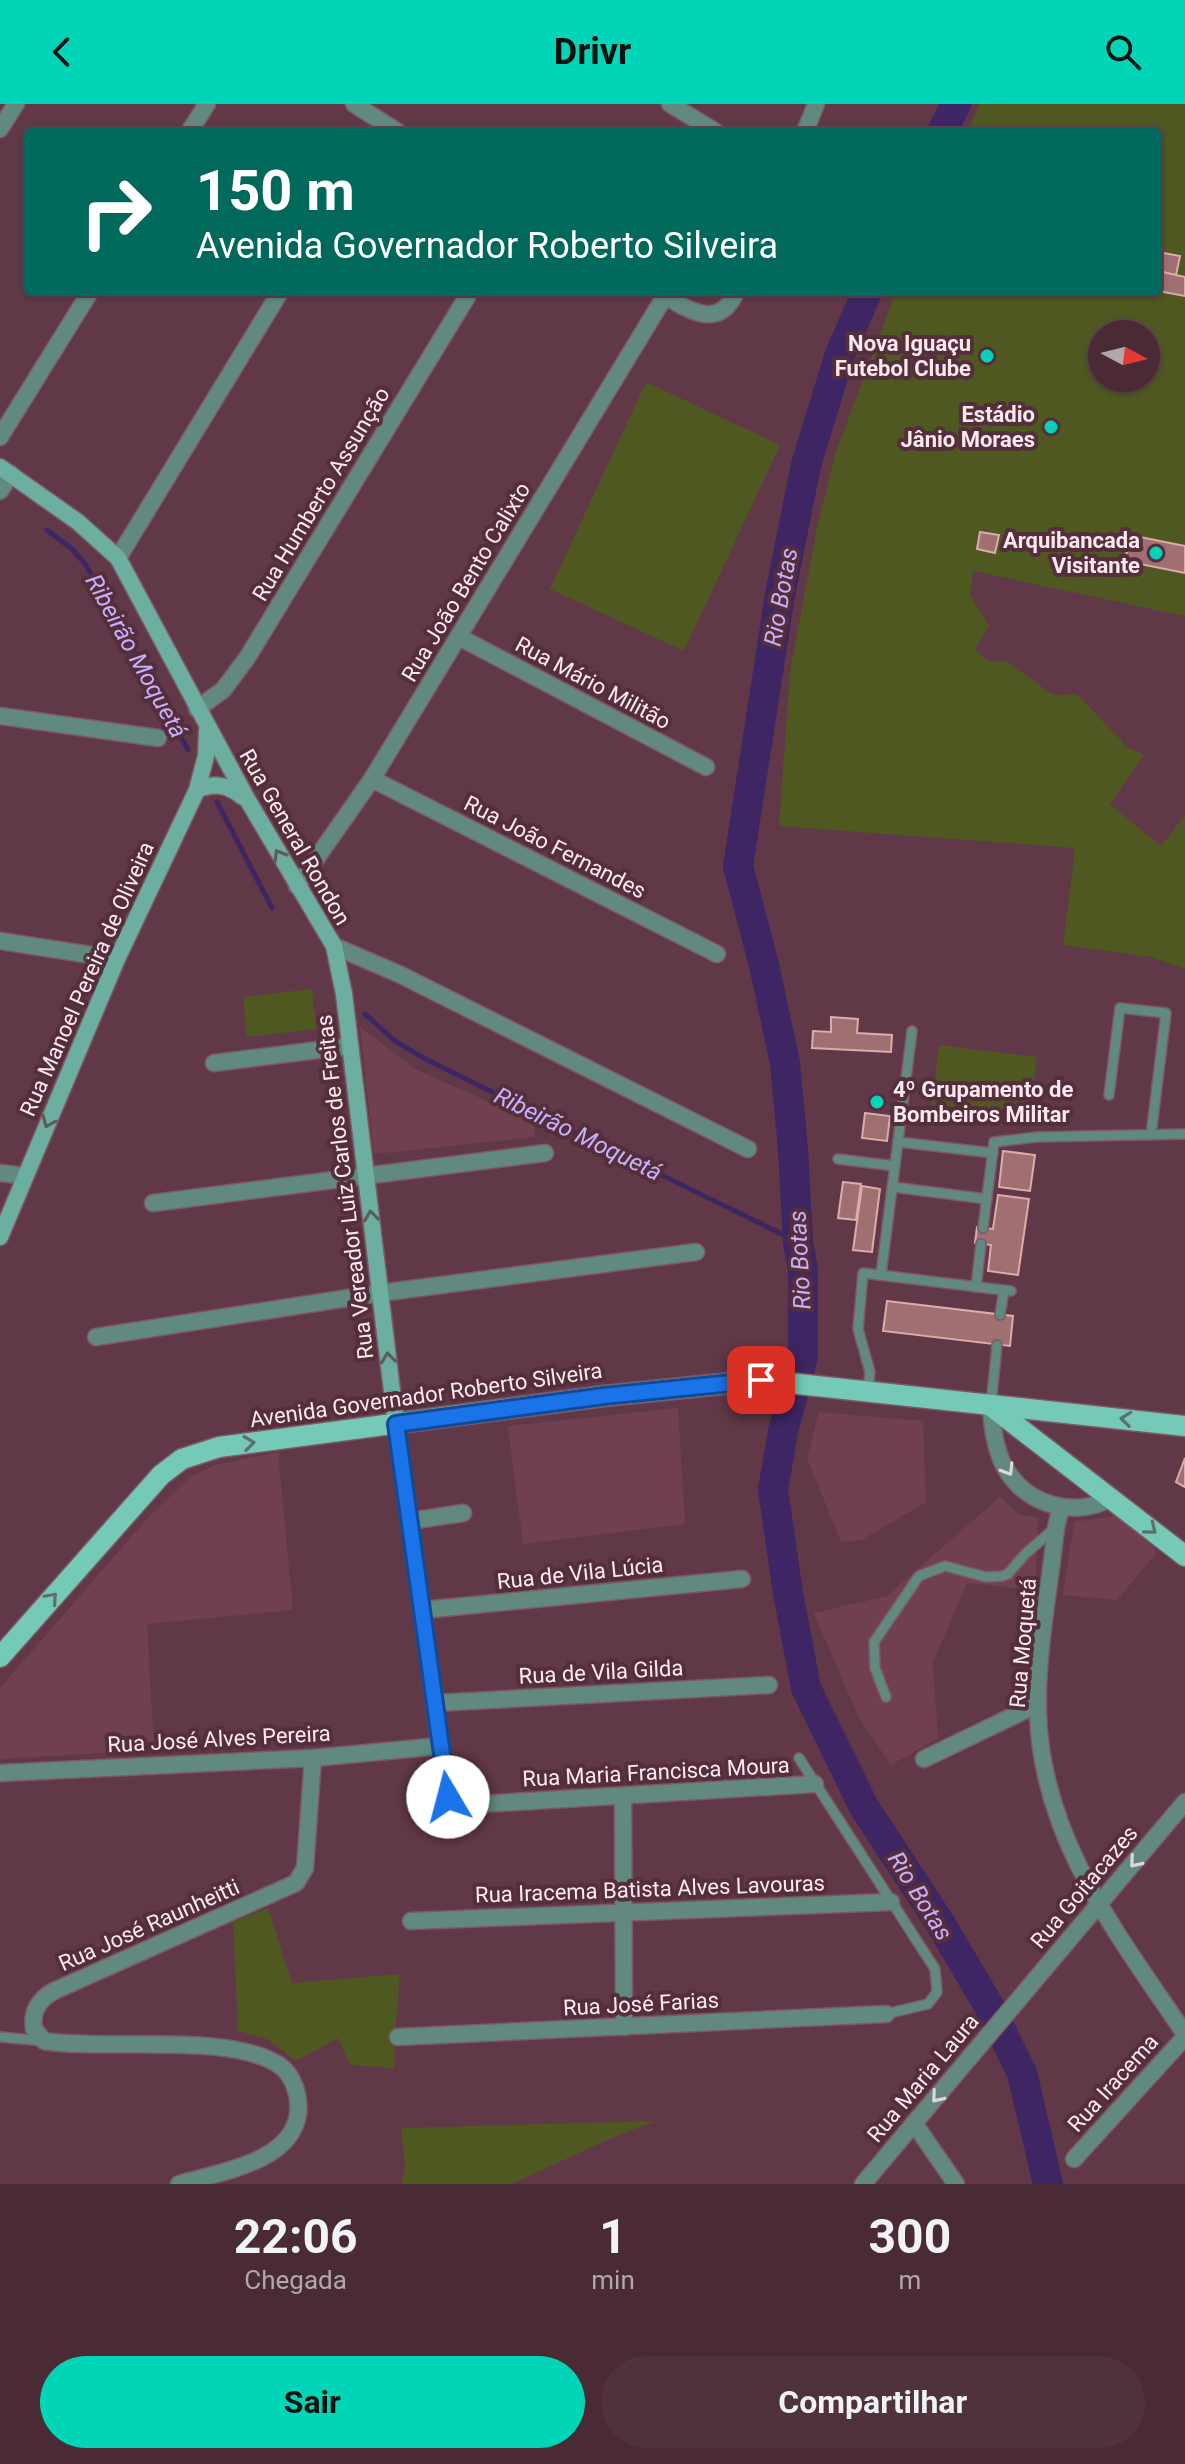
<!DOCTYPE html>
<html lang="pt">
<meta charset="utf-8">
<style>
body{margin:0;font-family:Roboto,sans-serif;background:#50323d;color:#f1f3f6;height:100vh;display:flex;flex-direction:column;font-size:30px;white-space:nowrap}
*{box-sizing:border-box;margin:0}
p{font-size:26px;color:#b1a7ad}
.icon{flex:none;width:44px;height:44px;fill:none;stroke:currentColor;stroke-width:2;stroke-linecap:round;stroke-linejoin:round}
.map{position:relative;height:2080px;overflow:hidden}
.details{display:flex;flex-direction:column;background:#492a35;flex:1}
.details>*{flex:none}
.guide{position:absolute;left:24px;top:24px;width:1138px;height:168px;border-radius:8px;box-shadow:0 2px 6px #0004,0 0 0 2px #614650;background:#00695c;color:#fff;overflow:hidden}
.needle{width:52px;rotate:97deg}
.buttons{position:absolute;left:1088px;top:216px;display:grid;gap:16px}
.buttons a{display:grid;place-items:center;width:72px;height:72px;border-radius:50%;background:#492a35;box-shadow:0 2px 6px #0004,0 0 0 2px #614650;font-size:40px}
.pin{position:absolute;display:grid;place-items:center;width:68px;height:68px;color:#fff;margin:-34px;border-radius:16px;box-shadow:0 4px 12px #0006}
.me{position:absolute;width:88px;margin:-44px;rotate:352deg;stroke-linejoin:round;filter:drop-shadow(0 0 6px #0008)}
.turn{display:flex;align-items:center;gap:28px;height:168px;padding:0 40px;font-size:36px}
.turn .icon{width:104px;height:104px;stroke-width:2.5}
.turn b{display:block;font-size:56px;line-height:68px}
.eta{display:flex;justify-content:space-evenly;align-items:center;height:136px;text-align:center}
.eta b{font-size:48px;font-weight:700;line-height:56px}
.action{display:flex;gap:16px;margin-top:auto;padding:16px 40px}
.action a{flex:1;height:92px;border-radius:48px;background:#00d5b7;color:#111;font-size:32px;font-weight:700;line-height:92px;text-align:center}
.action a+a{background:#50323d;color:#f1f3f6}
header{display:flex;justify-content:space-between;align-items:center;height:104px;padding:0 40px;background:#00d5b7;color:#111;font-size:36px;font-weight:700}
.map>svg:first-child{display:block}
.built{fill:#704051}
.green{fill:#4f5820;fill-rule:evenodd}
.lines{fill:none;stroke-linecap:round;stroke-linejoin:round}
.stream{stroke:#3d2663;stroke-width:5}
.river{stroke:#3d2663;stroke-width:30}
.building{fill:#9f6f71;stroke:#deabac;stroke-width:2}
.lane-casing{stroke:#7d5865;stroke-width:12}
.street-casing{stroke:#7d5865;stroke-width:19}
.secondary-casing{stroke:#7d5865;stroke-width:19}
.primary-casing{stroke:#7d5865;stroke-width:23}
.lane{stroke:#61897f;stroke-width:9}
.street{stroke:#61897f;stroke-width:16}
.secondary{stroke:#6cae9f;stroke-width:16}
.primary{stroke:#74cab6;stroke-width:20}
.oneway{stroke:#5d5b5f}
.oneway2{stroke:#616c6d}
.oneway3{stroke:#dfd6d9}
.route-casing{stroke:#114b97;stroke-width:20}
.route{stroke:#1a73e8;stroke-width:14}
.poi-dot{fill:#00d5b7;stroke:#552e3c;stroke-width:3}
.labels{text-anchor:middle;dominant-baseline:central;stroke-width:8;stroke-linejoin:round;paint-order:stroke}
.poi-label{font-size:22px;font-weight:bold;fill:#fee9ef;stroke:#552e3c;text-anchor:end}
.street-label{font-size:22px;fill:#fee9ef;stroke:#552e3c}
.water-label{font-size:24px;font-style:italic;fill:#c7b0fc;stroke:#552e3c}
</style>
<header><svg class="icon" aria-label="back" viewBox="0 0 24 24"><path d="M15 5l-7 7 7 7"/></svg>Drivr<svg class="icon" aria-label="search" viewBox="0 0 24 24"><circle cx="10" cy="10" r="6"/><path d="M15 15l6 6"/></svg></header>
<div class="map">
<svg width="1185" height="2080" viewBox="0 0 1185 2080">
<rect width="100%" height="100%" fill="#613847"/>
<!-- built -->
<g class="built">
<polygon points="360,923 415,965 534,1018 535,1033 374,1050"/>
<polygon points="678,1304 685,1420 523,1440 508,1322"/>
<polygon points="819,1308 923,1317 926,1398 861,1436 841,1438 807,1354"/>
<polygon points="278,1348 293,1506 147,1520 154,1646 0,1655 0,1584 145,1417 190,1373 215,1361"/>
<polygon points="1000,1393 1019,1411 1038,1414 1035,1486 967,1479 933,1558 938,1634 891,1661 859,1614 814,1509 887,1492"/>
<polygon points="1120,1411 1157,1448 1117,1496 1063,1491 1074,1418"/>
</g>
<!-- green -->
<g class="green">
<path d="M980,0H1185V512L973,467L970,491L989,522L975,545L987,557H1007L1053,591L1077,590L1127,643L1144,651L1110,700L1161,742L1185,711V865L1151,853L1063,841L1075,744L779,722L790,568L818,418L836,348L896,188H1158V28H967ZM1102,230H1146V274H1102Z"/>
<polygon points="646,278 780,341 684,547 550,485"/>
<polygon points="312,885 316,925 247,933 243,893"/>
<polygon points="939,941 1037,953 1029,1013 932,1001"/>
<polygon points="268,1804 292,1879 400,1870 394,1948 395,1964 350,1961 338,1934 296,1957 267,1935 238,1927 233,1818"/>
<polygon points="656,2017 621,2030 511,2080 401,2080 405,2062 401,2024"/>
</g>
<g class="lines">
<!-- stream -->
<g class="stream">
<polyline points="47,426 71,444 86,461 188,646"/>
<polyline points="217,698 272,804"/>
<polyline points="365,910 395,937 427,956 798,1138"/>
</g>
<!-- river -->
<g class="river">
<polyline points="942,28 956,0"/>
<polyline points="867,188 839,253 806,361 780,491 738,762 764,861 785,959 793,1045 798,1138 803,1166 803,1253 783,1327 773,1386 788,1489 806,1584 864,1703 940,1819 989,1902 1022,1969 1048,2080"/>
</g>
</g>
<!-- building -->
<g class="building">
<polygon points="1158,148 1180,152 1176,171 1158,167"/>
<polygon points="1158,167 1185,173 1185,192 1158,187"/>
<polygon points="980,428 999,431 995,449 977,445"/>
<polygon points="1130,431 1185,442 1185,469 1125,457"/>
<polygon points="831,913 858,915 857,929 892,931 891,948 812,944 813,927 831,928"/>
<polygon points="865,1009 890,1012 887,1037 862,1034"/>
<polygon points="1003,1047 1035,1051 1030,1087 999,1083"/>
<polygon points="843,1078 861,1080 856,1116 838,1114"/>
<polygon points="862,1082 880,1085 872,1148 853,1146"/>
<polygon points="998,1091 1029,1095 1018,1171 988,1167 991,1141 975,1139 977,1123 993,1125"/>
<polygon points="887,1197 1013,1212 1010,1242 883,1227"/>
<polygon points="1185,1354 1185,1383 1176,1378"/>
</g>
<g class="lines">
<defs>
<g id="lane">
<polyline points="1109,991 1120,904 1166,909 1151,1031"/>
<polyline points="898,1038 993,1049"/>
<polyline points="838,1055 895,1062"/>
<polyline points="893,1083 987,1095"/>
<polyline points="983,1124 994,1038 1037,1033 1185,1030"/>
<polyline points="881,1171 912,927"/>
<polyline points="976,1183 981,1140"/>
<polyline points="1000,1211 1004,1186"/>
<polyline points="868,1286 870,1268 858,1225 863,1169 1011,1187"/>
<polyline points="991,1301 997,1241"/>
<polyline points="886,1593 875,1564 874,1538 919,1472 945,1462 986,1473 1002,1472 1008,1470 1025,1450 1054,1425"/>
<polyline points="799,1654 935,1865 937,1888 928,1900 886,1910"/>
<polyline points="0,1933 44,1937"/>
</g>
<g id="street">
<polyline points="354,0 398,28"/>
<polyline points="670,0 716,28"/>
<polyline points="0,25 16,0"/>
<polyline points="189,28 207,0"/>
<polyline points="805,28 816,0"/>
<path d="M659,188C687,205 718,228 736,188"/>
<polyline points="0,333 90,188"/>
<polyline points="0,387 11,370"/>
<polyline points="118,454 280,188"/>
<polyline points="459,533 706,663"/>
<polyline points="197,605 223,586 247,554 470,188"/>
<polyline points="0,612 158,634"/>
<polyline points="372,675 717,850"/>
<polyline points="297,782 372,675 665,192"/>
<polyline points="0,837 117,855"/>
<polyline points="334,842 401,871 748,1045"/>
<polyline points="214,959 350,942"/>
<polyline points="0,1069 25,1072"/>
<polyline points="153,1099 545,1049"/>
<polyline points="96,1233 380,1189 696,1148"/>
<path d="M991,1302C992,1324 995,1348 1007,1367C1029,1402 1076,1414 1111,1394"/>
<polyline points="396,1320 447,1691 453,1698 464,1701 815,1680"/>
<path d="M1061,1403L1056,1423C1050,1483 1036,1549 1038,1610C1042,1735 1118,1831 1185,1930"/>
<polyline points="410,1417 463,1409"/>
<polyline points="422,1506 742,1475"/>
<polyline points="435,1599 769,1581"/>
<polyline points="924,1655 1038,1600"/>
<polyline points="0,1669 313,1654 440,1642"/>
<polyline points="623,1692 624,1923"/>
<polyline points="411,1817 891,1798"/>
<polyline points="398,1933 886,1910"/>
<polyline points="914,2019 956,2080"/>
<polyline points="1074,2055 1185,1933"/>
<path d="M179,2080C218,2068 291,2059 298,2010C300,1993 294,1971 279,1961C229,1928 106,1947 44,1937L34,1925C31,1908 39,1895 54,1887L296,1779L305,1764L313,1654"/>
<polyline points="863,2080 1185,1698"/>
</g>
<g id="secondary">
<polyline points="0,363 78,418 118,454 247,695 334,842 344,890 396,1320"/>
<path d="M197,686C215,678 228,681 243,693"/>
<polyline points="0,1133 117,855 197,686 206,652 207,626"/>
</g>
<g id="primary">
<polyline points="991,1302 1185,1452"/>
<polyline points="0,1553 161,1371 182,1355 219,1343 604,1292 761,1276 1185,1322"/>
</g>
</defs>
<!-- lane casing -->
<use href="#lane" class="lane-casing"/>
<!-- street casing -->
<use href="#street" class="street-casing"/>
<!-- secondary casing -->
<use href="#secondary" class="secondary-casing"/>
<!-- primary casing -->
<use href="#primary" class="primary-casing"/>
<!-- lane -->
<use href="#lane" class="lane"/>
<!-- street -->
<use href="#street" class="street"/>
<!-- secondary -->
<use href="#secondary" class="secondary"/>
<!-- primary -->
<use href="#primary" class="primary"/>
</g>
<!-- one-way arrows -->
<defs><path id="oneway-chevron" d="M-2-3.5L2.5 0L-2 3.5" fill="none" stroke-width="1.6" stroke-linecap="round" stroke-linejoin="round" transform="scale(2)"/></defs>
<g class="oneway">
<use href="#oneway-chevron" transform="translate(279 751) rotate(-120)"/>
<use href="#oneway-chevron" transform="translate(48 1018) rotate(113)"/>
<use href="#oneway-chevron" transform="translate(371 1112) rotate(-97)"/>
<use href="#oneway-chevron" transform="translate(388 1254) rotate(-97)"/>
</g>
<g class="oneway2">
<use href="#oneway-chevron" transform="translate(1126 1315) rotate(-174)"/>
<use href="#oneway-chevron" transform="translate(249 1339) rotate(-8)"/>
<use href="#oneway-chevron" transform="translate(1151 1425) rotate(39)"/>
<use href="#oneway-chevron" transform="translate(52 1494) rotate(-48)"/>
</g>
<g class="oneway3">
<use href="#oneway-chevron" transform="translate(1008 1366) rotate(58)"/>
<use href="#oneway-chevron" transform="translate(1135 1758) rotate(130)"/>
<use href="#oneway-chevron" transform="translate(937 1993) rotate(130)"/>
</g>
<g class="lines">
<defs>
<polyline id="route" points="448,1693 396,1320 604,1292 761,1276"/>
</defs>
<!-- route casing -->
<use href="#route" class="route-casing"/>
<!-- route -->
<use href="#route" class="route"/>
</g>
<!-- markers -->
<g class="poi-dot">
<circle cx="987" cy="252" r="8"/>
<circle cx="1051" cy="323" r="8"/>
<circle cx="1156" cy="449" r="8"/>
<circle cx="877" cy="998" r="8"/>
</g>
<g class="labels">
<!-- poi labels -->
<g class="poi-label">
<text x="971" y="239">Nova Iguaçu<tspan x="971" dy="25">Futebol Clube</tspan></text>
<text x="1035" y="310">Estádio<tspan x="1035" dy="25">Jânio Moraes</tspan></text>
<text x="1140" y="436">Arquibancada<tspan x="1140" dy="25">Visitante</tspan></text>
<text x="893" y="985" text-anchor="start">4º Grupamento de<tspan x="893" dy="25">Bombeiros Militar</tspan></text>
</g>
<!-- street labels -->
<g class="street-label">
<text transform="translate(321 390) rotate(-59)">Rua Humberto Assunção</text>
<text transform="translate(466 478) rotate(-59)">Rua João Bento Calixto</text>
<text transform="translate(593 579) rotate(28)">Rua Mário Militão</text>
<text transform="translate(295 733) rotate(60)">Rua General Rondon</text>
<text transform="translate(555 743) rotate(27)">Rua João Fernandes</text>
<text transform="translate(87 875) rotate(-66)">Rua Manoel Pereira de Oliveira</text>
<text transform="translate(345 1083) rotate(-97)">Rua Vereador Luiz Carlos de Freitas</text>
<text transform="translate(426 1291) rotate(-8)">Avenida Governador Roberto Silveira</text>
<text transform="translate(580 1469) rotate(-6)">Rua de Vila Lúcia</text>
<text transform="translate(1023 1539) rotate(-85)">Rua Moquetá</text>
<text transform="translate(601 1568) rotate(-3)">Rua de Vila Gilda</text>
<text transform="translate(219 1635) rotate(-3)">Rua José Alves Pereira</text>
<text transform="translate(656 1668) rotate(-3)">Rua Maria Francisca Moura</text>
<text transform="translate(1084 1783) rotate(-50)">Rua Goitacazes</text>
<text transform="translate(650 1785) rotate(-2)">Rua Iracema Batista Alves Lavouras</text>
<text transform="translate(149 1821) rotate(-24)">Rua José Raunheitti</text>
<text transform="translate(641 1900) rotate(-3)">Rua José Farias</text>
<text transform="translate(923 1974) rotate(-50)">Rua Maria Laura</text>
<text transform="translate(1113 1979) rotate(-48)">Rua Iracema</text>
</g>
<!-- water labels -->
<g class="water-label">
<text transform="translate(781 493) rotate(-80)">Rio Botas</text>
<text transform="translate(136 552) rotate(61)">Ribeirão Moquetá</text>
<text transform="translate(578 1030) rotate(26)">Ribeirão Moquetá</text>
<text transform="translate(800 1156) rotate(-93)">Rio Botas</text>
<text transform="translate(920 1792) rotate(58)">Rio Botas</text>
</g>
</g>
</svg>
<div class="buttons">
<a><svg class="needle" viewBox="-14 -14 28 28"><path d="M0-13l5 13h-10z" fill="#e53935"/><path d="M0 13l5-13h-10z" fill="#b1a7ad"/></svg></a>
</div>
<div class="pin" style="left:761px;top:1276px;background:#d93025"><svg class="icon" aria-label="arrive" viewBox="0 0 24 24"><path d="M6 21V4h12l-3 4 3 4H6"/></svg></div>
<svg class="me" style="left:448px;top:1693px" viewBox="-20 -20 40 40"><circle r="19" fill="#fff"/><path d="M0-13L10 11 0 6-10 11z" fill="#1a73e8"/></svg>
<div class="guide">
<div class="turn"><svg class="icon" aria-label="right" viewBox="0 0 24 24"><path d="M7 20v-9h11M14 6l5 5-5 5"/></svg><div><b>150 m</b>Avenida Governador Roberto Silveira</div></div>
</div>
</div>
<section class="details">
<div class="eta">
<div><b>22:06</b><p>Chegada</p></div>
<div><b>1</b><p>min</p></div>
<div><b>300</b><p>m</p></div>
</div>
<div class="action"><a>Sair</a><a>Compartilhar</a></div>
</section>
